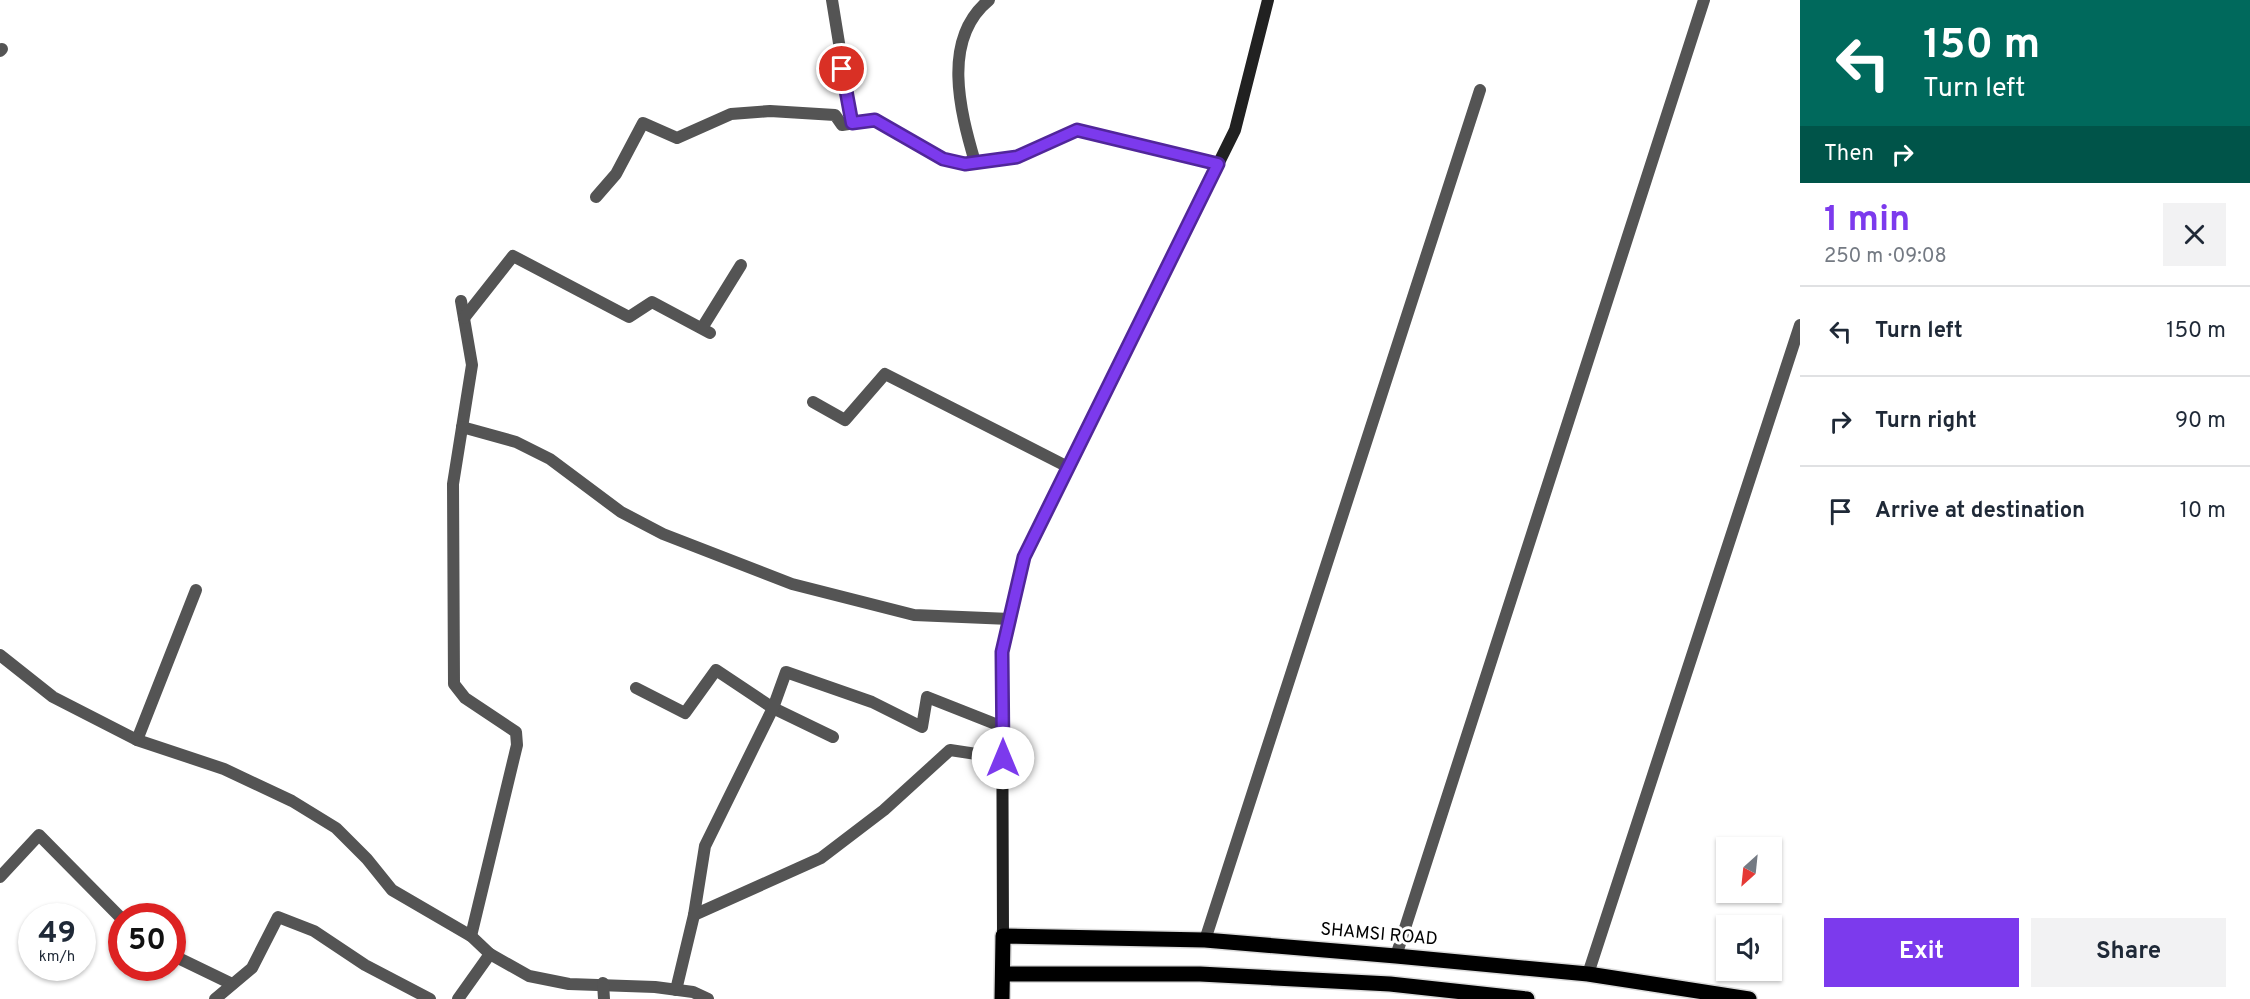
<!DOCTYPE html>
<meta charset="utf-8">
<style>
body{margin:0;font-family:Overpass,sans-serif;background:#f2f2f3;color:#1f2937;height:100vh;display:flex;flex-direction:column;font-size:22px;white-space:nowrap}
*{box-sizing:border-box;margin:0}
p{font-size:20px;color:#747a83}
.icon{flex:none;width:33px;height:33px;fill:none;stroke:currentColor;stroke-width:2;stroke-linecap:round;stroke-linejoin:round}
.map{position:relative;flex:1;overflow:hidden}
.side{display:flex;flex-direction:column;background:#fff;width:450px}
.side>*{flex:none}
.top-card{background:#00695c;color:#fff;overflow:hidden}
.needle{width:39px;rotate:207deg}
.controls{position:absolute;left:1716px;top:837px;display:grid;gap:12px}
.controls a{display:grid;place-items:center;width:66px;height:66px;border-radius:0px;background:#fff;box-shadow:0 2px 4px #0004;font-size:30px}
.speed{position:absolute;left:18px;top:903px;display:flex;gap:12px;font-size:30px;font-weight:700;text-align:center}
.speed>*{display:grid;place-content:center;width:78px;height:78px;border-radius:50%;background:#fff;box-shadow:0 2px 4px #0004;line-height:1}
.speed small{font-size:15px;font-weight:400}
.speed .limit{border:9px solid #d22;background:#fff;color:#111}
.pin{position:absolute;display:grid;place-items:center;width:51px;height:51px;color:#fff;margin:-26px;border:3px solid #fff;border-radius:50%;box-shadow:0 2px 6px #0007}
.me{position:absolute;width:66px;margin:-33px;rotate:0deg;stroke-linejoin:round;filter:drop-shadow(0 0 4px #0008)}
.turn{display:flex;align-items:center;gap:21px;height:126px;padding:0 24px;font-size:27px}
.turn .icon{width:78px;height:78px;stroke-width:2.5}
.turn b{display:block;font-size:42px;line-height:51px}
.then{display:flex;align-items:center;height:57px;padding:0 24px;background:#0003;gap:12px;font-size:22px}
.round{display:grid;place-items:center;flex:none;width:63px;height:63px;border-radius:0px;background:#f2f2f3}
.overview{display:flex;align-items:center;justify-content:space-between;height:102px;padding:0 24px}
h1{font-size:36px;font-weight:700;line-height:45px;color:#7c3aed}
.action{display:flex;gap:12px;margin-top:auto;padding:12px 24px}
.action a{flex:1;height:69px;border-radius:0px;background:#7c3aed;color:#fff;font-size:24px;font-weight:700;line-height:69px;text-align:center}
.action a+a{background:#f2f2f3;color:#1f2937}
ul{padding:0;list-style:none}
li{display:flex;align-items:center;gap:18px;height:90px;padding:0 24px;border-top:2px solid #e0e1e3}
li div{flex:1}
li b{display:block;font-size:22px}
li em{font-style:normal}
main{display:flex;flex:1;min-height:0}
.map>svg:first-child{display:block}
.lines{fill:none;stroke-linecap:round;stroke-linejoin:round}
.primary-casing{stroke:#dbdbdb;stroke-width:18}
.street{stroke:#545454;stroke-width:12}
.secondary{stroke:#212121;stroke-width:12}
.primary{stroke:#000;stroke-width:15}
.route-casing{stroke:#51269a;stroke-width:15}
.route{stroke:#7c3aed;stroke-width:10}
.labels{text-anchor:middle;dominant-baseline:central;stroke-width:6;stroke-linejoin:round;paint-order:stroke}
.street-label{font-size:18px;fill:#000;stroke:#fff}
</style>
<main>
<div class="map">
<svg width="1800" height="999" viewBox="0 0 1800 999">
<rect width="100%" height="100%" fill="#fff"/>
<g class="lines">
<defs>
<g id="primary">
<polyline points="1004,974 1200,974 1390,984 1527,999"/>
<polyline points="1002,999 1003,936 1205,940 1396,956 1588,974 1749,999"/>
</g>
</defs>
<!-- primary casing -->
<use href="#primary" class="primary-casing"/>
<!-- street -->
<g class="street">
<polyline points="832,0 852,123"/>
<polyline points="0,51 2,49"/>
<path d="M975,162C960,111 941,39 989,0"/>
<polyline points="596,197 616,174 643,123 677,138 731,114 770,111 835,115 842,125 875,120 943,159 965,164 1017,157 1077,130 1218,164"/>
<polyline points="461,301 472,365 453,484 454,684 465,698 516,732 517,745 471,936"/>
<polyline points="464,318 513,256 629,317 652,302 710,333"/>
<polyline points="702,328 741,265"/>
<polyline points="813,402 845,420 885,374 1068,467"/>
<polyline points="462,427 516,442 550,459 621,512 663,534 792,584 914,615 1010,619"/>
<polyline points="0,655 53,697 137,740 224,769 292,801 336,828 367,859 392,890 471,936 490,954 529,976 569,984 655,987 693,992 708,999"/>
<polyline points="636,688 685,713 716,670 773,708 833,737"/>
<polyline points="137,740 196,590"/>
<polyline points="0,877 39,835 122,919"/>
<polyline points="694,915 821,858 884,810 950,750 1003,758"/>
<polyline points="1205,940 1480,90"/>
<polyline points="172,955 232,984"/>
<polyline points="1396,956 1704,0"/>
<polyline points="1588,974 1800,325"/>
<polyline points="603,983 604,999"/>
<polyline points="676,990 694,915 705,846 773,708 786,672 872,702 922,727 927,697 1003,727"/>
<polyline points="215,999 252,968 278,917 314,931 365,965 430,999"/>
<polyline points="458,999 490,954"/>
</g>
<!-- secondary -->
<polyline class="secondary" points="1003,936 1002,653 1024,557 1235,130 1268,0"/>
<!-- primary -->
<use href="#primary" class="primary"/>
</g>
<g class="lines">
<defs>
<polyline id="route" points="842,69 852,123 875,120 943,159 965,164 1017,157 1077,130 1218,164 1024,557 1002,652 1003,758"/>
</defs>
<!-- route casing -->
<use href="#route" class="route-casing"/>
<!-- route -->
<use href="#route" class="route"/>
</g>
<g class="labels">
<!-- street labels -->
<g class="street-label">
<text transform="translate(1379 935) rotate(5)">SHAMSI ROAD</text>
</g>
</g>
</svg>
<div class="controls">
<a><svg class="needle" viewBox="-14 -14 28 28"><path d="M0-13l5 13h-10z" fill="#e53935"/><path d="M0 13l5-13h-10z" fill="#747a83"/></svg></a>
<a><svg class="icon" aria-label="sound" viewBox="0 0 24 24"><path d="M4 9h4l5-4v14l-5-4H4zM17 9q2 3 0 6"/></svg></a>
</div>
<div class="speed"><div>49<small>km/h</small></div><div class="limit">50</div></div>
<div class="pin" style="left:842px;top:69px;background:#d93025"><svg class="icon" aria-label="arrive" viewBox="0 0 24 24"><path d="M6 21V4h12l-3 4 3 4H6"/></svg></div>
<svg class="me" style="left:1003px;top:758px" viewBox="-20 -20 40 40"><circle r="19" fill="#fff"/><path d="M0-13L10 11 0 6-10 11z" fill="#7c3aed"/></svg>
</div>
<section class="side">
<div class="top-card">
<div class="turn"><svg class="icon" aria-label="left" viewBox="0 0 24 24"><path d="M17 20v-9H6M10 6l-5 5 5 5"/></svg><div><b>150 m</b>Turn left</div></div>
<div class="then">Then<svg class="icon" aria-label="right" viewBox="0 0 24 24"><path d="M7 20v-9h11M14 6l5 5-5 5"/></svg></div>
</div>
<div class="overview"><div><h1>1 min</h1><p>250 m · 09:08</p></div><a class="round"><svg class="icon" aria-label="close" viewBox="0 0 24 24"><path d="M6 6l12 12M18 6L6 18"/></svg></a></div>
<ul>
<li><svg class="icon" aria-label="left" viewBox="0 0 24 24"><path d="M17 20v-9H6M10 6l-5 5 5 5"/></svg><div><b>Turn left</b></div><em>150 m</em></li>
<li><svg class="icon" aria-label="right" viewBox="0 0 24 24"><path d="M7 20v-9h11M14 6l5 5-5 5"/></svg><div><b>Turn right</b></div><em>90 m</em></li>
<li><svg class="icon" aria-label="arrive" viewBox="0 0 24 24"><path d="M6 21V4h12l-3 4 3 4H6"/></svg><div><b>Arrive at destination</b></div><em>10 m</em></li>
</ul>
<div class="action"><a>Exit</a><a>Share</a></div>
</section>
</main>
